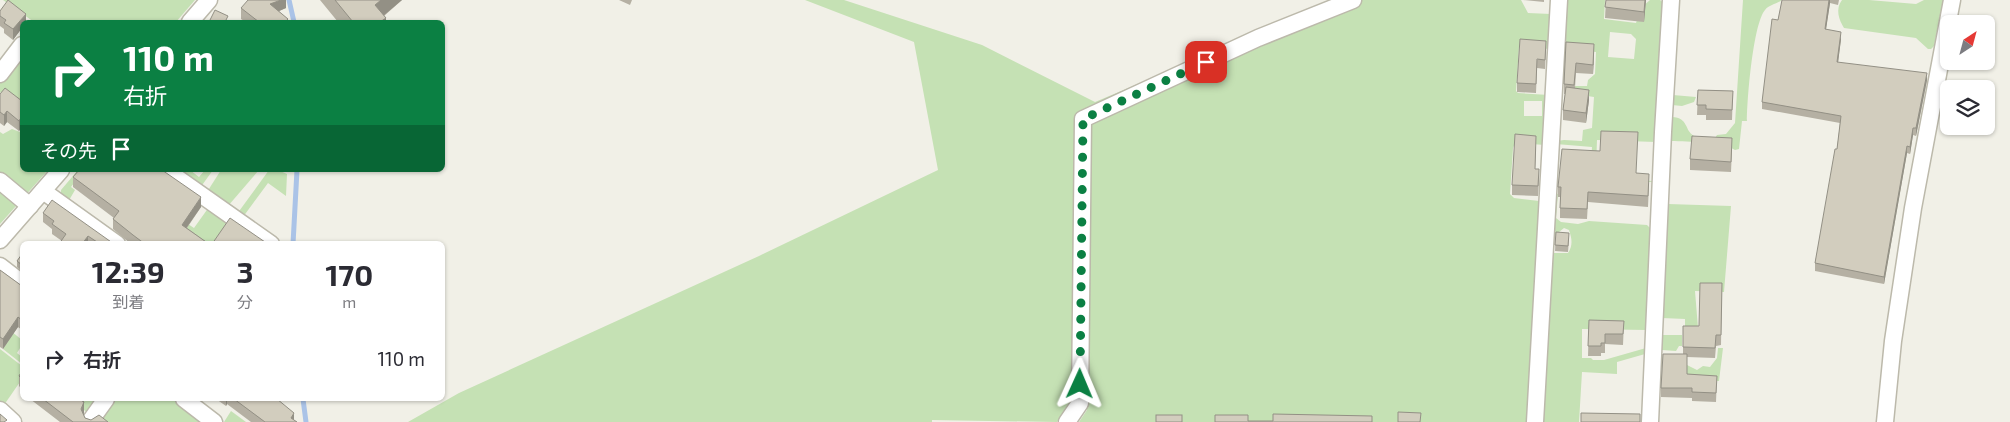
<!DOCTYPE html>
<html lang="ja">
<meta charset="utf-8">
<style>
body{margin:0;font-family:"Exo 2","Noto Sans JP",sans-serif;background:#f2f2f3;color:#2b2b33;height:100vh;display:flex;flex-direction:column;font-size:19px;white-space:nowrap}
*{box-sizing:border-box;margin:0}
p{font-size:16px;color:#7c7c81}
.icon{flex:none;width:28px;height:28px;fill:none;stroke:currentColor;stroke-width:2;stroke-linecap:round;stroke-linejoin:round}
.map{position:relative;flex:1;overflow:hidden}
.sheet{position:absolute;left:20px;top:241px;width:425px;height:160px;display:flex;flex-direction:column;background:#fff;border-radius:8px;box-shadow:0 1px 4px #0004}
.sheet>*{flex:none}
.top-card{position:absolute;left:20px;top:20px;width:425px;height:152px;border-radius:8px;box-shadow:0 1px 4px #0004;background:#0b8043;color:#fff;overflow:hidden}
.needle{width:32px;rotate:36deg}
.tools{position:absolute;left:1940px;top:15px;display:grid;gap:10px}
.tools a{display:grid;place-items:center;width:55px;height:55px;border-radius:8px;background:#fff;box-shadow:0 1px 4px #0004;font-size:25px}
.pin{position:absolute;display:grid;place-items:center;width:42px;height:42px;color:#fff;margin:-21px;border-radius:10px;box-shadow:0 2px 8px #0006}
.me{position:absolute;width:55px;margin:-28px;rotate:1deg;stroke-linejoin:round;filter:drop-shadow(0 0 4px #0008)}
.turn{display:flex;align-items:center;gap:18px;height:105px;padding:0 20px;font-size:22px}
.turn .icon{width:65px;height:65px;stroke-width:2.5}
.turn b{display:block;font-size:35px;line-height:42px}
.then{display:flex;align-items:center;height:48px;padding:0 20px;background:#0003;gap:10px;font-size:19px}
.eta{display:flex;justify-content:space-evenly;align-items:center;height:85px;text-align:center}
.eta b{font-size:30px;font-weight:700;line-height:35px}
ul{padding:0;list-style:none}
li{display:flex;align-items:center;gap:15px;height:65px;padding:0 20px}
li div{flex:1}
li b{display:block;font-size:19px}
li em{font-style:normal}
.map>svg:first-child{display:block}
.green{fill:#c5e1b4;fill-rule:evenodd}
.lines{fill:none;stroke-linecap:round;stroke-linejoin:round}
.stream{stroke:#aac3e7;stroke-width:5}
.minor-casing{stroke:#bcb9ab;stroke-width:19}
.minor{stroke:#fff;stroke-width:16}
.wall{fill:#b5b0a3}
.shaded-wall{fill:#939085}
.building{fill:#d2cdbe;stroke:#939085}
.route{stroke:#0b8043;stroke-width:9;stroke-dasharray:0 16.2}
</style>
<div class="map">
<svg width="2010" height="422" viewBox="0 0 2010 422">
<rect width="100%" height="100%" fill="#f1f0e7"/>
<!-- green -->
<g class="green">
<polygon points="3,0 195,0 176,22 34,22"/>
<path d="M805,0H844L982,45L1095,102L1337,0H1521L1528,13L1551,14L1550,49L1519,47L1516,91L1518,93L1549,95L1545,145L1515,143L1513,148L1510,194L1514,198L1548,202L1552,193L1558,194L1556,218L1561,222L1578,224L1589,221L1647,225L1651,229L1647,330L1582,329V358H1591L1593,360H1604L1646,348L1645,354L1617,362V374L1582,372L1579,422H1079L1087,410L1089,145L1073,401L1057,422L932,420V422H408L459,393L759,256L938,170L914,42ZM1524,101H1542V116H1524ZM1564,228L1569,230C1572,239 1573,245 1568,253H1553L1550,250L1554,236Z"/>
<path d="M1564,0H1605L1604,19L1636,23L1641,8L1650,0H1660L1665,4L1656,142L1597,140L1596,167L1593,177L1652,181V182L1590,179L1592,147L1556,144L1557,141L1564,140L1582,141L1583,130L1592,128L1594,97L1574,94V86H1587L1588,80L1595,74L1596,52L1562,49ZM1610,32L1631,34L1636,39L1634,59L1608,57Z"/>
<path d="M1743,0H1782C1777,4 1769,5 1765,10C1753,24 1747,100 1747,121H1742L1739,149L1735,150C1721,141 1689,142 1671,141L1672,117C1689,118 1684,130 1694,136C1699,139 1709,137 1715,138L1717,135L1726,134L1735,123Z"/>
<path d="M1842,0H1869L1916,4L1924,0H1943L1934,46L1931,49H1928L1916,38L1844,28C1839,20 1835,9 1842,0Z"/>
<polygon points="22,54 22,109 0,92 0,83"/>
<polygon points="1673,95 1696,97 1694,102 1682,106 1672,105"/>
<polygon points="12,129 20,132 22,129 22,170 48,170 0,224 0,132 3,134"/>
<polygon points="78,170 84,170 71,187 75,190 68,202 61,196 61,190"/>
<polygon points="174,170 190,170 199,177 205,170 213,170 200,188"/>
<polygon points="221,170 259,170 228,206 207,192"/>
<polygon points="269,170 278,170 287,174 286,196 268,183 243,217 237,214"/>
<polygon points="1668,204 1731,206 1724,292 1695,291 1698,328 1685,328 1685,319 1662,318"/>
<polygon points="209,207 231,223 216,244 198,244 162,218 173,214 194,228"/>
<polygon points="6,327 22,340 22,345 17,353 22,357 22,364 3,349 10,338"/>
<polygon points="1663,335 1682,335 1682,346 1679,346 1676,351 1662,350"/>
<polygon points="1718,348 1723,348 1719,381 1679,380 1687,365 1697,370 1703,366 1710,367 1717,358"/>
<polygon points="0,349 22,366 22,379 4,405 0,401"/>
<polygon points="69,399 83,400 98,399 88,413"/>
<polygon points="113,399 175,399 206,422 99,422"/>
<polygon points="231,411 246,422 224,422"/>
</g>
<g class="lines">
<!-- stream -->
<g class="stream">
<polyline points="289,0 294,22"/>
<polyline points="293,244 297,170"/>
<polyline points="303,399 306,422"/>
</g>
<defs>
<g id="minor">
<polyline points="190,22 209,0"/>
<polyline points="0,74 22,45"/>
<polyline points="166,170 271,244"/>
<polyline points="0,181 30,206"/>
<polyline points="43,191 117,244"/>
<polyline points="0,240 61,170"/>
<polyline points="0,266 22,283"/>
<polyline points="184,399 214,422"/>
<polyline points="0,410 13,422"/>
<polyline points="91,420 106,399"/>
<polyline points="1067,422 1080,403 1083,119 1258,38 1353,0"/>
<polyline points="1535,422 1559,0"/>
<polyline points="1650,422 1663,132 1671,0"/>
<polyline points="1885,422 1893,341 1913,208 1952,0"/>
</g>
</defs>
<!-- minor casing -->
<use href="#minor" class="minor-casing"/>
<!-- minor -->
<use href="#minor" class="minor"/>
</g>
<!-- wall -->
<g class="wall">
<polygon points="286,0 286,8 279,11 288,22 246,22 241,19 241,8"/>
<polygon points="320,0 402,0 384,16 386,22 338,22"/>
<polygon points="619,0 632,0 630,5"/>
<polygon points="1523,0 1544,0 1544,2"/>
<polygon points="1606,0 1646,0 1644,22 1605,18"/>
<polygon points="1782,0 1839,0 1838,5 1830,3 1826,29 1841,39 1838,63 1927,80 1916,136 1913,135 1910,154 1907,153 1884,284 1815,271 1815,263 1837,149 1840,123 1762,109 1762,102 1778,20"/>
<polygon points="0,11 26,22 13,40 4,33 4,29 0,26"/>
<polygon points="1566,42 1594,54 1593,74 1576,73 1575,88 1589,100 1586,123 1563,120 1563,110 1565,94 1564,94 1564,84"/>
<polygon points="1546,50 1545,69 1537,68 1536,93 1517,92 1517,83"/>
<polygon points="1698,90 1733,91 1732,120 1706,120 1706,115 1697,115"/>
<polygon points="0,94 22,101 22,127 19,131 7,122 4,126 0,123"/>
<polygon points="1536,146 1535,169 1539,179 1538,196 1512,195 1512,185"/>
<polygon points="1732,149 1731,172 1690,170 1690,159"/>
<polygon points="1637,173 1649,184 1648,207 1588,202 1587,219 1560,218 1560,197 1558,197 1558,187"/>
<polygon points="73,177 201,207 187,228 209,244 131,244 113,229 113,219 114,218 73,187"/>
<polygon points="43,213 114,244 59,244 62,241 52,234 52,229 43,222"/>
<polygon points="1556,232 1569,239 1568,252 1555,251"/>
<polygon points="22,254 22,271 17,267 17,261"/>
<polygon points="0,270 22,286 22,330 18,327 3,349 0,347"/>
<polygon points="1722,283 1721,345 1716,346 1715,358 1687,357 1687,374 1717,376 1716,402 1692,401 1692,398 1661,397 1661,388 1683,354 1683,326 1699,326"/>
<polygon points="1589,320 1624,321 1623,345 1605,344 1605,353 1601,353 1601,356 1588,356"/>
<polygon points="22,371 22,389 19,386 19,376"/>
<polygon points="30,399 85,399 83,401 84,413 83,414 85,418 91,420 108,422 60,422"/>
<polygon points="216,399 277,399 294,420 297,422 251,422 227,404 226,406"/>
</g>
<!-- shaded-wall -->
<g class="shaded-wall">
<polygon points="281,0 286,0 286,8 270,15 270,4"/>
<polygon points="381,0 402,0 376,22 375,5"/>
<polygon points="1645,0 1646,0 1644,22 1644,12"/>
<polygon points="1829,0 1830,0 1830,3 1825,36 1825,29"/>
<polygon points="26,14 26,22 22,22 22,28 13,40 13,29"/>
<polygon points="386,18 386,22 380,22"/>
<polygon points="1841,32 1841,39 1837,70 1837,62"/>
<polygon points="1594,44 1594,54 1593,74 1593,65"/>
<polygon points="1927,73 1927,80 1916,136 1916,128"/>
<polygon points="1589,90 1589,100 1586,123 1586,113"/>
<polygon points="7,111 7,122 4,126 4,115"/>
<polygon points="22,116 22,127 19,131 19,121"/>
<polygon points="1913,128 1913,135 1910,154 1910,147"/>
<polygon points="1907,146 1907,153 1884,284 1884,277"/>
<polygon points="201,197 201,207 182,234 182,225"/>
<polygon points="88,236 88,244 82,244"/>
<polygon points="18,317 18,327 3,349 3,339"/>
<polygon points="226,399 227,399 227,404 226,406"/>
<polygon points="84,402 84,413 81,420 81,409"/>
<polygon points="294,413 294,422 291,418"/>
</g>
<!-- building -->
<g class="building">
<polygon points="8,0 26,14 13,29 4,23 6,20 0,16 0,11"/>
<polygon points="248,0 281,0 270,4 288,19 285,22 259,22 241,8"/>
<polygon points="335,0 381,0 375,5 386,18 380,22 353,22"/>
<polygon points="1606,0 1645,0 1644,12 1605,7"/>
<polygon points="1782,0 1829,0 1825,29 1841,32 1837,62 1927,73 1916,128 1913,128 1910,147 1907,146 1884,277 1815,263 1835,149 1837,149 1841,116 1762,102 1772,19 1778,20"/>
<polygon points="215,10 228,16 225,22 209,22"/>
<polygon points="1520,39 1546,41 1545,60 1537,59 1536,84 1517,83"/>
<polygon points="1566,42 1594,44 1593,65 1576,63 1574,85 1564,84"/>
<polygon points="1566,87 1589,90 1586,113 1563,110"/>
<polygon points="5,88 22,101 22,116 19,121 7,111 4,115 0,112 0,94"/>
<polygon points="1698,90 1733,91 1732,110 1706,109 1706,105 1697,105"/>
<polygon points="1601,131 1638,132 1636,173 1649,174 1648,196 1588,192 1587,209 1560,208 1561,187 1558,187 1562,149 1600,151"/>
<polygon points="1515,134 1536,136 1535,169 1539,169 1538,186 1512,185"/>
<polygon points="1692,136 1732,138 1731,162 1690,159"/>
<polygon points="79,170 162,170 201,197 182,225 209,244 145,244 133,235 113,219 119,211 73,177"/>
<polygon points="52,200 114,244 100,244 88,236 82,244 59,244 66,234 52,224 54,221 43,213"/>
<polygon points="230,218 265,242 269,244 212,244"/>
<polygon points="1556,232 1569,233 1568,246 1555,245"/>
<polygon points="22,254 22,265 17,261"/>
<polygon points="0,270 22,286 22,320 18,317 3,339 0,337"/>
<polygon points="1700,283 1722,283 1721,335 1716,335 1715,348 1683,347 1683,326 1699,326"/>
<polygon points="1589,320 1624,321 1623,334 1605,334 1605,343 1601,343 1601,346 1588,346"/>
<polygon points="1663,354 1687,354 1687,374 1717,376 1716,393 1692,392 1692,388 1661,388"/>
<polygon points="22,371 22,379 19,376"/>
<polygon points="43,399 79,399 84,402 81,409 85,418 91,420 99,415 108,422 73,422"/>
<polygon points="234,399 277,399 294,413 291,418 297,422 265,422"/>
<polygon points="1398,412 1421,413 1420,422 1398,422"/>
<polygon points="1581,413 1640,414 1640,422 1581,422"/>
<polygon points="0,414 7,420 4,422 0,422"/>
<polygon points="1273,414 1372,416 1372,422 1215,422 1215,415 1248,415 1248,421 1273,421"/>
<rect x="1156" y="415" width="26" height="7"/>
</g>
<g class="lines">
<!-- route -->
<polyline class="route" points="1080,384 1083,119 1206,62"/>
</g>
</svg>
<div class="tools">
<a><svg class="needle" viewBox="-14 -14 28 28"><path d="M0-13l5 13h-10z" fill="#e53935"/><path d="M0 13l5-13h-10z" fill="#7c7c81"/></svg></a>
<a><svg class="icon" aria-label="layers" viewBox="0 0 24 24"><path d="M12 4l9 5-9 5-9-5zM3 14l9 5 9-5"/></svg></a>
</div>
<div class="pin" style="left:1206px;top:62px;background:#d93025"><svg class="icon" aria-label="arrive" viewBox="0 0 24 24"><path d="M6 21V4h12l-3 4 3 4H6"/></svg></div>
<svg class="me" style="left:1080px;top:384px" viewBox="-20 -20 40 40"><path d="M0-17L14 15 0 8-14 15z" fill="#0b8043" stroke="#fff" stroke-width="4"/></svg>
<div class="top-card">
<div class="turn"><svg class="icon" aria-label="right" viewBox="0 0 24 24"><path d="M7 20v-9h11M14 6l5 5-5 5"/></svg><div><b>110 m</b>右折</div></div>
<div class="then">その先<svg class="icon" aria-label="arrive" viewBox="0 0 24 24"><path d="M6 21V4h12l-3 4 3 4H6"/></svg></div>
</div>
<section class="sheet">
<div class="eta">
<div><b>12:39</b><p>到着</p></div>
<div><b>3</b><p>分</p></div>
<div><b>170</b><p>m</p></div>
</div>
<ul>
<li><svg class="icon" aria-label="right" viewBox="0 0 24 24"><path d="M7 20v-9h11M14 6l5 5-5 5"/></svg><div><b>右折</b></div><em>110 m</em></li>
</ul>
</section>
</div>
